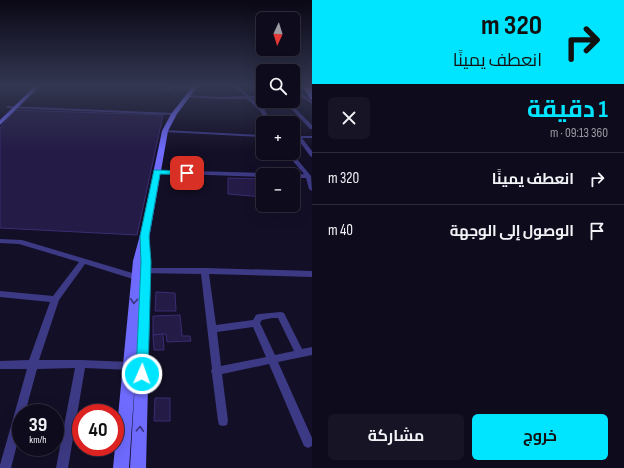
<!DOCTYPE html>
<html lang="ar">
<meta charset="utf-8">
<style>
body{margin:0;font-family:"Sofia Sans Condensed",Cairo,sans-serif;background:#171425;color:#f1f3f6;direction:rtl;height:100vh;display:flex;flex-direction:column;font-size:15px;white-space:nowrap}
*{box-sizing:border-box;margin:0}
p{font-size:13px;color:#9b9ba3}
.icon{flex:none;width:22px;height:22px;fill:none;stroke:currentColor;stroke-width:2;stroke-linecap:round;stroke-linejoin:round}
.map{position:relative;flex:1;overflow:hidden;direction:ltr}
.details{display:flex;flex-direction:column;background:#0e0b1c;width:312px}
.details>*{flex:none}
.banner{background:#00e5ff;color:#111;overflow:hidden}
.needle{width:26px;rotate:184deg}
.controls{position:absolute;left:256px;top:12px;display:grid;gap:8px}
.controls a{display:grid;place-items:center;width:44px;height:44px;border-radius:6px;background:#0e0b1c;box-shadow:0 4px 16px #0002,0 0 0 1px #2e2b3b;font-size:20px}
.speed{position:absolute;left:12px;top:404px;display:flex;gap:8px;font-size:20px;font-weight:700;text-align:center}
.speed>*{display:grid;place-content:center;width:52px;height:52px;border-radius:50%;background:#0e0b1c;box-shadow:0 4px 16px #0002,0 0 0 1px #2e2b3b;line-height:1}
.speed small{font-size:10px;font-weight:400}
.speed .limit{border:6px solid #d22;background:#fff;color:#111}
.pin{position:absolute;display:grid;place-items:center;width:34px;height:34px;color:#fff;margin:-17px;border-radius:8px;box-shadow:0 2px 6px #0006}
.me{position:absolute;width:44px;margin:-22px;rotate:2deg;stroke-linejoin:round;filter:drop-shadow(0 0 3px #0008)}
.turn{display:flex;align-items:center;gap:14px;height:84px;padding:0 16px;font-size:18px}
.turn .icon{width:52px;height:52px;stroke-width:2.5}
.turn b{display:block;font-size:28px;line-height:34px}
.round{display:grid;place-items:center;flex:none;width:42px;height:42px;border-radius:6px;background:#171425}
.overview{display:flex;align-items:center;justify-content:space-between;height:68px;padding:0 16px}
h1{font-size:24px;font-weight:700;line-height:30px;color:#00e5ff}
.primary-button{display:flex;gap:8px;margin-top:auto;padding:8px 16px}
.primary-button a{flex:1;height:46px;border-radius:6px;background:#00e5ff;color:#111;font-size:16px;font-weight:700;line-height:46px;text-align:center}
.primary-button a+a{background:#171425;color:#f1f3f6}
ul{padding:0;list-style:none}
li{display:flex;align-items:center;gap:12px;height:52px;padding:0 16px;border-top:1px solid #2e2b3b}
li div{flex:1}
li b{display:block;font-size:15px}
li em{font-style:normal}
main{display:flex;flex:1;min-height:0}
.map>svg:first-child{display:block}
.building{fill:#241b47;stroke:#3b2d73}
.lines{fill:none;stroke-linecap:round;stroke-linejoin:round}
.street{fill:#3d3a85;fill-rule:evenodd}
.secondary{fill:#6f6bff;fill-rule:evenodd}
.primary{stroke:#c25bff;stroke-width:10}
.path-bridge{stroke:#2fb8b0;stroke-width:1;stroke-dasharray:1 2;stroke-linecap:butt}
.oneway{stroke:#38347d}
.route{fill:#00e5ff;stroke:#0095a6}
</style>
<main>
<section class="details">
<div class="banner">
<div class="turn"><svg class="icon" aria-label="right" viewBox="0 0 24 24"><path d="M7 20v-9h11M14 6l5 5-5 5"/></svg><div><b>320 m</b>انعطف يمينًا</div></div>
</div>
<div class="overview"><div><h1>1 دقيقة</h1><p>360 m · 09:13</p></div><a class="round"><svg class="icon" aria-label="close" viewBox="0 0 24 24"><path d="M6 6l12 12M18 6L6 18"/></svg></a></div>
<ul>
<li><svg class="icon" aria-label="right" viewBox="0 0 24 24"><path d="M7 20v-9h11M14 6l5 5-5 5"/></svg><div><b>انعطف يمينًا</b></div><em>320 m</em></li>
<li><svg class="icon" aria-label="arrive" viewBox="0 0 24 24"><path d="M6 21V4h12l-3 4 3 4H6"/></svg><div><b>الوصول إلى الوجهة</b></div><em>40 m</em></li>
</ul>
<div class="primary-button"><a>خروج</a><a>مشاركة</a></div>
</section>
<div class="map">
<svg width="312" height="468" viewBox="0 0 312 468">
<rect width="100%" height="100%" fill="#130f26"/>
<!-- building -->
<g class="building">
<polygon points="175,86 192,86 188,90 179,90 175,88"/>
<polygon points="15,110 163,115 137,235 0,228 0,128"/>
<polygon points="228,178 263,179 263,197 228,194"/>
<polygon points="156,292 175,293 176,311 155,311"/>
<polygon points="180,315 182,336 190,336 191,341 167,342 166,334 153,335 153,316"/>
<polygon points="163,334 164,350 154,350 153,335"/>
<polygon points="155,398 170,398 170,421 154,421"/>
</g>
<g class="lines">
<!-- street -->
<g class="street">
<polygon points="169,86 173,86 170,91 169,91 167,90"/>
<polygon points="234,86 238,86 249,96 257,96 251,86 255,86 261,96 263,96 263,98 252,98 264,109 272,123 268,123 260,111 247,99 219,99 186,97 184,96 186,95 219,97 245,96"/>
<polygon points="295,86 299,86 297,90 298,91 312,101 312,104 295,93 293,90"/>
<polygon points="284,101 288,101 312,125 312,129 310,129"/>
<polygon points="7,106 174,113 176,114 174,115 9,108 7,108"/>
<polygon points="163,130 263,135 263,137 165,132 163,131"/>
<polygon points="293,136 312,136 312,138 302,138 312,151 312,157 310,156 297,138 293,138"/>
<polygon points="286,153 292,153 311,176 312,191 309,189 306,178 293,178 293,175 291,175 304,174"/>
<polygon points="157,170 263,173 266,175 263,175 263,177 155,173 155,171"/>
<polygon points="0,239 22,240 139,275 140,277 139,279 136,280 85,264 59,300 39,360 81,360 130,362 133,363 135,366 133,369 130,370 85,368 68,468 56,468 75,368 37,369 25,413 21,413 21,429 11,468 0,468 0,465 27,369 0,369 0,361 29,360 50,302 0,297 0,291 53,296 79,262 19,244 0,243"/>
<path d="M142,268H205L312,271V277L209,274L216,325L253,320L256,315L259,314L281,312L284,313L302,349L312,347V355L278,362L312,438V446L308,448L304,446L269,364L222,374L228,421L227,425L223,426L219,425L218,421L212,374L211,371L212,369L201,274L139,273L138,271L139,269ZM272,318H278L294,351L275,355L260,323L262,320ZM253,327L266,357L221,366L217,332Z"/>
</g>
<!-- secondary -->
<g class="secondary">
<polygon points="35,86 40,86 0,125 0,120"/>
<polygon points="193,86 198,86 177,114 168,131 149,239 151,262 146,468 130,468 136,365 129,468 113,468 133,261 140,235 162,131 171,114"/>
<polygon points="309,86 312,86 312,100 310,99 306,92"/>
</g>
<!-- primary -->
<polyline class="primary" points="307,86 311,86"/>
<!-- path-bridge -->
<polyline class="path-bridge" points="303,89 312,90"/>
</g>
<!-- one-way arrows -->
<defs><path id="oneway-chevron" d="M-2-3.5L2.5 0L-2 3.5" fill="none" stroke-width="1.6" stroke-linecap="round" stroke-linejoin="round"/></defs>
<g class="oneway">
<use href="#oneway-chevron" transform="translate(134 301) rotate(94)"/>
<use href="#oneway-chevron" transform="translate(140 429) rotate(-87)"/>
</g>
<!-- sky -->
<linearGradient id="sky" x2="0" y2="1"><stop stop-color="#0a0815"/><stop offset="0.57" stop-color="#333752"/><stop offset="1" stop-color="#333752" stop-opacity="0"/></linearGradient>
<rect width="312" height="151" fill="url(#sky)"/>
<!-- route -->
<polygon class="route" points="154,170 187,171 191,173 187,175 160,174 149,236 151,262 148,374 147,378 142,379 137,378 136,374 141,262 140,236"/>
</svg>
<div class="controls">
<a><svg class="needle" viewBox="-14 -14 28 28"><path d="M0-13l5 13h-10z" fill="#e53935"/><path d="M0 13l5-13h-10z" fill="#9b9ba3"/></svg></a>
<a><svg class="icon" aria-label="search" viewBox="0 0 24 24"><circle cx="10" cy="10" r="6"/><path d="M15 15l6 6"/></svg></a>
<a>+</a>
<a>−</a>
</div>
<div class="speed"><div>39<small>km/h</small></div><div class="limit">40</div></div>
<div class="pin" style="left:187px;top:173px;background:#d93025"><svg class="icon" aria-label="arrive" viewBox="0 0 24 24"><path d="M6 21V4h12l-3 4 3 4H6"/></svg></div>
<svg class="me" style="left:142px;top:374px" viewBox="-20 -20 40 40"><circle r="17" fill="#00e5ff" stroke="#fff" stroke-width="3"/><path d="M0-11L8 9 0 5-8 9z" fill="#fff"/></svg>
</div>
</main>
